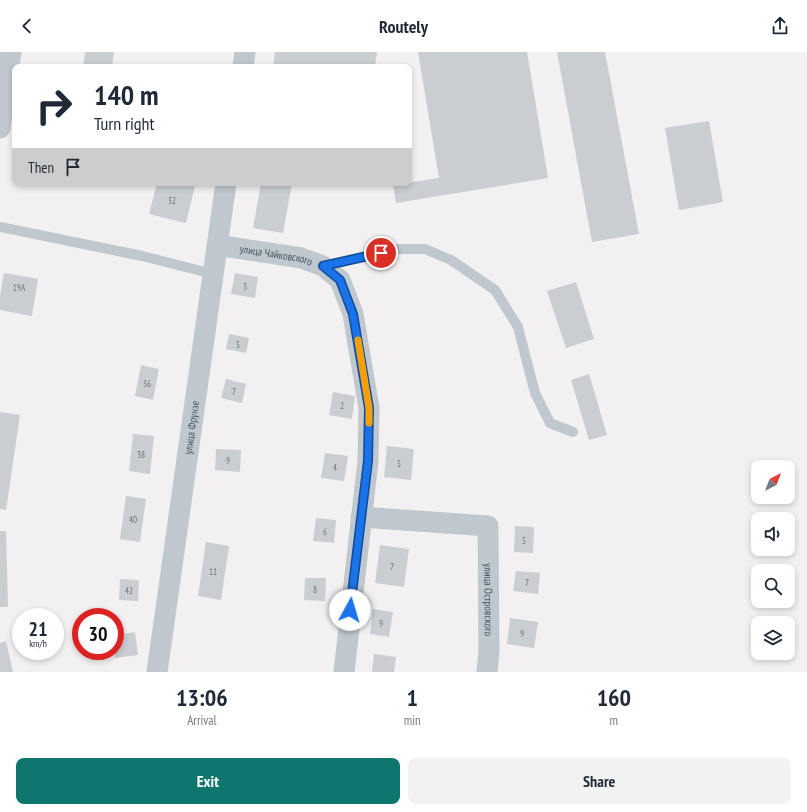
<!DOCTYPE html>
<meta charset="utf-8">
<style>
body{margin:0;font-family:"PT Sans Narrow",sans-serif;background:#f2f2f3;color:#1f2937;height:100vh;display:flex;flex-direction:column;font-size:15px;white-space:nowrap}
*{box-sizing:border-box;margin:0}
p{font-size:13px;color:#747a83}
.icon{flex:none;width:22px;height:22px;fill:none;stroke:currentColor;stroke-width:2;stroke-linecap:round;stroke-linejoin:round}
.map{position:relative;height:620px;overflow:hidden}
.panel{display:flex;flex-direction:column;background:#fff;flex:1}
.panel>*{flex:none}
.hud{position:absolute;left:12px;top:12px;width:400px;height:122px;border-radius:8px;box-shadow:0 2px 6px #0003;background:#fff;color:#1f2937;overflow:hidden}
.needle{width:26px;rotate:42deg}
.buttons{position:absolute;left:751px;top:408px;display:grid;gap:8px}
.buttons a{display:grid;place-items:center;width:44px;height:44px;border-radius:8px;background:#fff;box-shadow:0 2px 6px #0003;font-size:20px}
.speed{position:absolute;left:12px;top:556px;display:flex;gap:8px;font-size:20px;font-weight:700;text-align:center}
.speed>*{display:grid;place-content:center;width:52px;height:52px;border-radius:50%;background:#fff;box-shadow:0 2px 6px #0003;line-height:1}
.speed small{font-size:10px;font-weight:400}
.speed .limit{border:6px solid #d22;background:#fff;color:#111}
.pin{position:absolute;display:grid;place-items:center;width:34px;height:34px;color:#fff;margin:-17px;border:2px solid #fff;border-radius:50%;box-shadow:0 1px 4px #0007}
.me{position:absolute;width:44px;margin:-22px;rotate:6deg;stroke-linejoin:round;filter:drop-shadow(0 0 3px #0008)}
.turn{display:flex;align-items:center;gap:14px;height:84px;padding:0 16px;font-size:18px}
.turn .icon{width:52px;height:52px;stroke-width:2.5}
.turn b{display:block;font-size:28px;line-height:34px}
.then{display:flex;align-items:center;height:38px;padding:0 16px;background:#0003;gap:8px;font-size:15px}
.eta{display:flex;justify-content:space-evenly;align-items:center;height:68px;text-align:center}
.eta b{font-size:24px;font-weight:700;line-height:28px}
.cta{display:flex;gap:8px;margin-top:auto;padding:8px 16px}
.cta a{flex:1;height:46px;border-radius:8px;background:#0f766e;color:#fff;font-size:16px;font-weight:700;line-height:46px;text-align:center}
.cta a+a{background:#f2f2f3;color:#1f2937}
header{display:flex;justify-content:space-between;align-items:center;height:52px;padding:0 16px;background:#fff;font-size:18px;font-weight:700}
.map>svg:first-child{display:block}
.building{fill:#caced2}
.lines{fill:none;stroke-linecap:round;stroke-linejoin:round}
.lane{stroke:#bfc8ce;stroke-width:10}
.street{stroke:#bfc8ce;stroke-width:21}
.route-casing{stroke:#114b97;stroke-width:10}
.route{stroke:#1a73e8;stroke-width:7}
.slow{stroke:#f59e0b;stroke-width:7}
.labels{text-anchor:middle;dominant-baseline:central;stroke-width:4;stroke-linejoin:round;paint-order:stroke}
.number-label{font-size:9px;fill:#69737a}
.street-label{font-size:11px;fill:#49555d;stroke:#fff}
</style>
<header><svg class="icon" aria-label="back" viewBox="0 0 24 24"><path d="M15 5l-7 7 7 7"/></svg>Routely<svg class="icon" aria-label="share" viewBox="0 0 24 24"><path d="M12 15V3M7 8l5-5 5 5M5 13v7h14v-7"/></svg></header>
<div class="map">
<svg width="807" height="620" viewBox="0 0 807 620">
<rect width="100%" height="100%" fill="#f2f0f0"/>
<!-- building -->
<g class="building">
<polygon points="85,0 114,0 112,15 83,15"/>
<polygon points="275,0 377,0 375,15 273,15"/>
<polygon points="418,0 527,0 548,126 396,151 393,133 439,126"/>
<polygon points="557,0 605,0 639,182 592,190"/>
<polygon points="709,69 723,150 679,158 665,76"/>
<polygon points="157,131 182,131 195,134 186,171 149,162"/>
<polygon points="261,131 292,131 283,181 253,176"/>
<polygon points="4,221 38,227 32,264 0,258 0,244"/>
<polygon points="235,221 258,225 255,246 231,242"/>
<polygon points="576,230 594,287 566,296 547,239"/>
<polygon points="229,282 249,286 246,301 226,297"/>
<polygon points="141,313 159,317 153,348 135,344"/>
<polygon points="589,322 607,383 589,388 571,328"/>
<polygon points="226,327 246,332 242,351 221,346"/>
<polygon points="333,340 355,344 352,367 329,363"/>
<polygon points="0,360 20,363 6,458 0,457"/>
<polygon points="133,382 154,384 150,422 129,419"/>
<polygon points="387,394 414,397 411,428 384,425"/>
<polygon points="216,397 241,398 240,420 215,418"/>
<polygon points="325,401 348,404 344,429 321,426"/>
<polygon points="126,444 146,447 140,490 120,487"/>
<polygon points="316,466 336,468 334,491 313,489"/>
<polygon points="515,474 534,475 533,501 514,500"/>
<polygon points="0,479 6,479 8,555 0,555"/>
<polygon points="206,490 229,494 221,548 198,544"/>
<polygon points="380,493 409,497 404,535 375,531"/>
<polygon points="516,519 540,521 538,542 513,539"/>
<polygon points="305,526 326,526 325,549 304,548"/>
<polygon points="120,527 139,528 138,549 119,548"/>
<polygon points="373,557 393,560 389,585 370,582"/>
<polygon points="510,566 538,570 534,596 507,592"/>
<polygon points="135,580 138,603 115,606 114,599 115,599 115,583"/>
<polygon points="6,589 13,620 0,620 0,591"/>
<polygon points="374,602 396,605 394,620 372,620"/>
</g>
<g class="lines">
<!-- lane -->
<g class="lane">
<polyline points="0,175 142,204 213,222"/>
<polyline points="323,214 396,197 425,197 451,208 495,238 518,275 535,341 550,371 573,380"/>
</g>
<!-- street -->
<g class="street">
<polyline points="243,15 245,0"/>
<polyline points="0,76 11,0"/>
<path id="s1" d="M217,193L301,206L323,214L340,228L353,262L369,356L368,409L344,620"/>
<path id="s2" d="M361,465L488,474L489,599L487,620"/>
<path id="s3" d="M157,620L226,131"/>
</g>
</g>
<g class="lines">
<defs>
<polyline id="route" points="350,558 368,409 369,356 353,262 340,228 323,214 381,201"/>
</defs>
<!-- route casing -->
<use href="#route" class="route-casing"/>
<!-- route -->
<use href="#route" class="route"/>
<!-- slow -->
<polyline class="slow" points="358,288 369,356 369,371"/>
</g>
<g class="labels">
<!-- number labels -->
<g class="number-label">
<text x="172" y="148">32</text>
<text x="245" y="234">3</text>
<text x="19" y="235">19А</text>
<text x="238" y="292">5</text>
<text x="147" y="331">36</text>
<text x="234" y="339">7</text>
<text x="342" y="353">2</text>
<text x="141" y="402">38</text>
<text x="228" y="408">9</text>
<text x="399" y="411">5</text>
<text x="335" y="415">4</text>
<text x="133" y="467">40</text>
<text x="325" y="479">6</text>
<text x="524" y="488">5</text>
<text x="392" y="514">7</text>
<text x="213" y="519">11</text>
<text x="527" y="530">7</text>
<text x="315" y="537">8</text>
<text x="129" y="538">42</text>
<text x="381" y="571">9</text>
<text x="522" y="581">9</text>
</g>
<!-- street labels -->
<g class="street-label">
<text stroke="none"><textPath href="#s1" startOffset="60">улица Чайковского</textPath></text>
<text stroke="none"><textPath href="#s3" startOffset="247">улица Фрунзе</textPath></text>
<text stroke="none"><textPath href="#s2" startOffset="201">улица Островского</textPath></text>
</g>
</g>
</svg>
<div class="buttons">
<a><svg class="needle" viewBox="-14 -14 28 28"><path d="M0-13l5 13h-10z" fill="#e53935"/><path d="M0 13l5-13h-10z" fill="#747a83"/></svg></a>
<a><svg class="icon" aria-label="sound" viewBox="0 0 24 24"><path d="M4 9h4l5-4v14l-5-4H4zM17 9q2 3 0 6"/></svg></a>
<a><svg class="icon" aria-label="search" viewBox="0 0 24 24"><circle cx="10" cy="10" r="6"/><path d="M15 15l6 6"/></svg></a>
<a><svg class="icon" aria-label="layers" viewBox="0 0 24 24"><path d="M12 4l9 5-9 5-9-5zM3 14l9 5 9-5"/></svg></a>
</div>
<div class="speed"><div>21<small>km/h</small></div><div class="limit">30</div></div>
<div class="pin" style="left:381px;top:201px;background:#d93025"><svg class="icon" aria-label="arrive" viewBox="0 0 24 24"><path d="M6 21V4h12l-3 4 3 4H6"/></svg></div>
<svg class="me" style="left:350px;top:558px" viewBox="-20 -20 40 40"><circle r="19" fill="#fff"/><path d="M0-13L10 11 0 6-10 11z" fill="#1a73e8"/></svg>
<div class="hud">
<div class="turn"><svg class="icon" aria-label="right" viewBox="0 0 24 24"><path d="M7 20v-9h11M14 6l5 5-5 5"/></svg><div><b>140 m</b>Turn right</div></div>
<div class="then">Then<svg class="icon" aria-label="arrive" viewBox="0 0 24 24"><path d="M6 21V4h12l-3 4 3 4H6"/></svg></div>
</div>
</div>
<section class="panel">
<div class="eta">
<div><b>13:06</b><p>Arrival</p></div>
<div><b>1</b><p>min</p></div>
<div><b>160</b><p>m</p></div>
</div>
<div class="cta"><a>Exit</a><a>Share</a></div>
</section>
